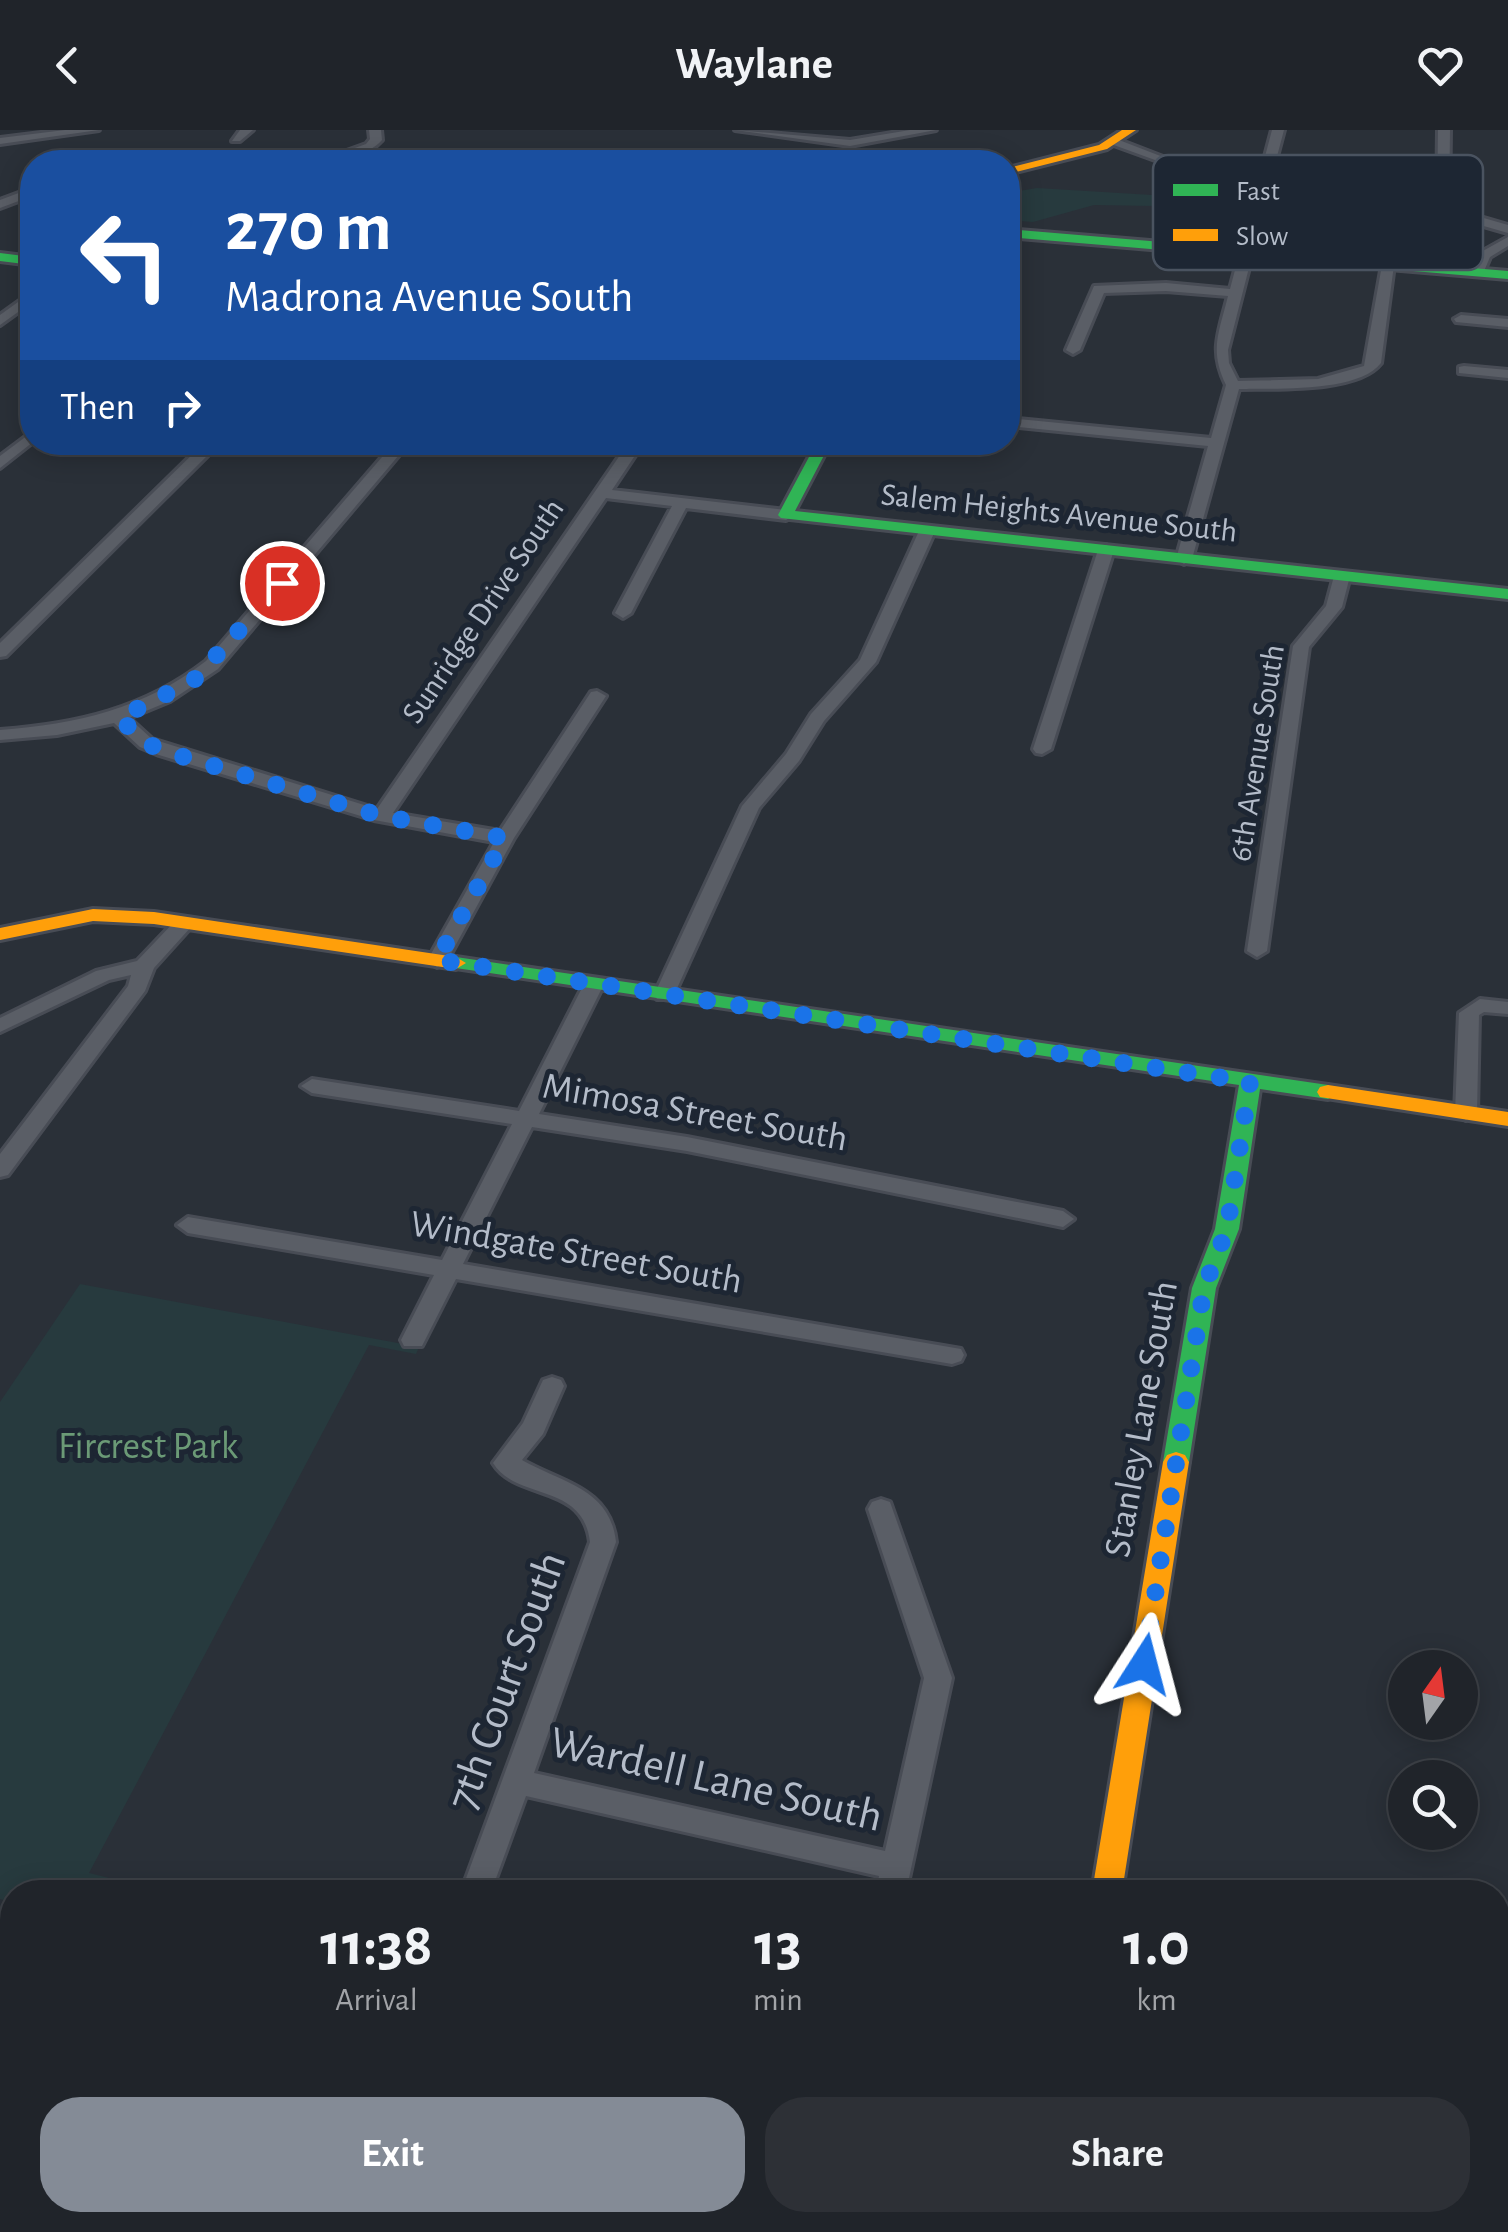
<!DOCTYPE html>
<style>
body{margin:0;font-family:"Alegreya Sans",sans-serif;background:#2d3036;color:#f1f3f6;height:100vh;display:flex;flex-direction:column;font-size:38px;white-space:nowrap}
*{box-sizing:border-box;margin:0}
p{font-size:32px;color:#a2a4a8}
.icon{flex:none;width:55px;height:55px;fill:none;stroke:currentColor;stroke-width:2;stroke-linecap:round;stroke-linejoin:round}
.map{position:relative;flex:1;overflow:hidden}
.drawer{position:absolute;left:0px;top:1750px;width:1510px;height:352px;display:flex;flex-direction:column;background:#20242a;border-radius:40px 40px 0 0;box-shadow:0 5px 25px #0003,0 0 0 2px #3d4147}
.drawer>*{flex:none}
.top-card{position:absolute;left:20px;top:20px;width:1000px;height:305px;border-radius:40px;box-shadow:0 5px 25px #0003,0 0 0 2px #3d4147;background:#1a4fa0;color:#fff;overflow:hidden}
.needle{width:65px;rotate:14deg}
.tools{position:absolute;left:1388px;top:1520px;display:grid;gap:20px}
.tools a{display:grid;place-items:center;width:90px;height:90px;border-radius:50%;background:#20242a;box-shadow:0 5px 25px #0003,0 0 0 2px #3d4147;font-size:50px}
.pin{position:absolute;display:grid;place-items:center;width:85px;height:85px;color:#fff;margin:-42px;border:5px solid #fff;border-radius:50%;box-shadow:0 2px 10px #0007}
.me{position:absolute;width:110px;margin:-55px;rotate:9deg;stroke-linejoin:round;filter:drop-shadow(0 0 8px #0008)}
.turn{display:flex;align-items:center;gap:35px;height:210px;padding:0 40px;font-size:45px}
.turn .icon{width:130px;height:130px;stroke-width:2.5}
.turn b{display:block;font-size:70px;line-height:85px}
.then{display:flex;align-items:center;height:95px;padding:0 40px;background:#0003;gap:20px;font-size:38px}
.eta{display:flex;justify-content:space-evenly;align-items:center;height:170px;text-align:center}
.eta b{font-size:60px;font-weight:600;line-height:70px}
.primary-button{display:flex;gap:20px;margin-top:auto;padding:20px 40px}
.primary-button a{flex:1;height:115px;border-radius:40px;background:#848b96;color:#fff;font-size:40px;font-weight:600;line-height:115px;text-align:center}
.primary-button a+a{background:#2d3036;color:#f1f3f6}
header{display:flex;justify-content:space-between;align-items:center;height:130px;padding:0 40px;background:#20242a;font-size:45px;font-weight:600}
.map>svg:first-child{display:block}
.green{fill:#273a3e}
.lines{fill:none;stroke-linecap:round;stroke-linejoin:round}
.street-casing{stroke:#484c55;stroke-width:6}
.fast-casing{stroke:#484c55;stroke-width:6}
.slow-casing{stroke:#484c55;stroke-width:6}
.street{fill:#5a5e66;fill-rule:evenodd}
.fast{fill:#30b455;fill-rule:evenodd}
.slow{fill:#ff9f0a;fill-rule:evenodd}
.route{stroke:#1a73e8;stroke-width:18;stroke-dasharray:0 32.4}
.labels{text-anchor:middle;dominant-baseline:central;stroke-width:10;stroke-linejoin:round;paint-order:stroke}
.far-street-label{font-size:32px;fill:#b4bcc9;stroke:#1d2633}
.street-label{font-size:38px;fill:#b4bcc9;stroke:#1d2633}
.park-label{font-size:38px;fill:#6b9a76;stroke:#1d2633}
.near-street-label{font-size:45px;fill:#b4bcc9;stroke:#1d2633}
.key{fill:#1d2633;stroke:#4a5360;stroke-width:2.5}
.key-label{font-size:28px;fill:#b4bcc9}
</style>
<header><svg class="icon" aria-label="back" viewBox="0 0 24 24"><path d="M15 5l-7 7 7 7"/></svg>Waylane<svg class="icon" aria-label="heart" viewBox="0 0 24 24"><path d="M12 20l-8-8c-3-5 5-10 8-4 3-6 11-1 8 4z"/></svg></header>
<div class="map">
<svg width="1508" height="2102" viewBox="0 0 1508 2102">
<rect width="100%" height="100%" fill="#2a3038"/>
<!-- green -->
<g class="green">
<polygon points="1037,58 1152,65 1161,72 1154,76 1094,75 1033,92 1008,90 1008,63"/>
<polygon points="80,1154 419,1217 416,1224 369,1215 89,1743 141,1756 138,1762 12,1762 12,1772 0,1769 0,1272"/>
</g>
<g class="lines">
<defs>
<g id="street">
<polygon points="65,0 99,0 0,14 0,8"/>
<polygon points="240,0 253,0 240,11 232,11"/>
<path d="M369,0H381L382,10C368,26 337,33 316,32L366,14L370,9Z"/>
<polygon points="735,0 850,10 910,0 936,0 850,16"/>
<path d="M1272,0H1284L1267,64L1437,76L1438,0H1450L1449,78L1508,95V103L1442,84L1266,71L1228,220L1229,233L1238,251L1318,249L1364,236L1382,135L1388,131L1394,135L1381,233C1358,263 1274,258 1239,259L1192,429L1184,434L1176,429L1208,316L1008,296V288L1211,308L1226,255C1209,220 1219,203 1228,166L1166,161L1104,163L1080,220L1073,224L1066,220L1094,156L1166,153L1230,159Z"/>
<polygon points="1111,10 1119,10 1176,32 1166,34 1111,14"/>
<polygon points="520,28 525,32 509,32 511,30"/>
<polygon points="83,29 89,32 75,32 77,30"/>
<polygon points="32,58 32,66 0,78 0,70"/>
<polygon points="1508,107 1508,116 1490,127 1482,146 1474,146 1481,122"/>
<polygon points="32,162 32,172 0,195 0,185"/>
<polygon points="1461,185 1508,189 1508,197 1456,192 1454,189"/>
<polygon points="1464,236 1508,240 1508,248 1459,243 1459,237"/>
<polygon points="32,302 33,312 0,338 0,326"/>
<polygon points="205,312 221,312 6,526 0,527 0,513"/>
<path d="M395,312H410L218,539L170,571L129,588L152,609L377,679L629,312H644L612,360L786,380L794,385L786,390L686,378L631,483L623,488L615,483L672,376L606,368L393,683L500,701L591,562L597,561L606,566L514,708L447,831L437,837L427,831L494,712L374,690L159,625L140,617L114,593L57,605L0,610V600C77,594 144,579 206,531Z"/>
<polygon points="927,396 935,401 876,532 824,591 799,631 759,678 674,865 671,869 657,869 654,865 742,676 786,624 811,584 860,530 919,401"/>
<polygon points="1106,415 1114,420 1051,619 1042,624 1036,623 1033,619 1098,420"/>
<polygon points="1342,441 1350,446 1342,477 1309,517 1267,821 1257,827 1247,821 1293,516 1326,476 1334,446"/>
<polygon points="184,787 191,789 194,793 191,797 154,838 145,861 8,1045 0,1047 0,1024 128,856 131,845 109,850 0,902 0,888 96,841 137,831 177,789"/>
<polygon points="594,848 604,854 539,984 687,1007 1063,1081 1074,1089 1063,1097 687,1021 532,997 463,1134 961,1219 964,1225 961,1231 952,1234 456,1149 422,1216 404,1216 401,1210 434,1145 188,1103 177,1095 188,1087 442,1130 512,994 312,963 301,956 312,949 519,981 584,854"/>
<polygon points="1480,869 1508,872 1508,884 1484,882 1479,885 1477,983 1466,990 1455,983 1459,883"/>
<path d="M552,1247L561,1250L564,1256L543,1304L522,1330C562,1353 610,1358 616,1412L534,1643L885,1721L924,1548L868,1379L872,1372L881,1369L890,1372L952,1548L906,1762H876L879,1746L526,1666L491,1762H461L590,1412C583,1352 516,1371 493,1333L523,1293L543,1250Z"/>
<polygon points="0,1924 12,1927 12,1957 0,1954"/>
<polygon points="1498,2072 1508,2074 1508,2102 1486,2101 1482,2090 1498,2090"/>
<polygon points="155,2090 189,2090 184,2102 150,2102"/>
<polygon points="576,2090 610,2090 606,2102 572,2102"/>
<polygon points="1264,2090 1298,2090 1296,2102 1262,2102"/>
</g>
<g id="fast">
<polygon points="1008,99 1508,141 1508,149 1008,107"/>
<polygon points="0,123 32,127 32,135 0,131"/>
<polygon points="817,312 831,312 795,381 1508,459 1508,469 781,388 778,385"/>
<polygon points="456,827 1328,955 1339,962 1328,969 1260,959 1239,1099 1216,1158 1189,1332 1185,1339 1167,1339 1163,1332 1192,1158 1215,1099 1239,955 449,837 446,833"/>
</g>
<g id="slow">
<polygon points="1122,0 1136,0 1107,19 1008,44 1008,38 1099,15"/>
<polygon points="93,779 154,782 456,827 466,833 456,839 154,794 93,791 0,810 0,798"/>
<polygon points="1328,955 1508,982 1508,996 1320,967 1317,962 1320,957"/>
<polygon points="1176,1322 1185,1325 1189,1332 1122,1762 1092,1762 1163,1332 1167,1325"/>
</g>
</defs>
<!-- street casing -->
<use href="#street" class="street-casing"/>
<!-- fast casing -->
<use href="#fast" class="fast-casing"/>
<!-- slow casing -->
<use href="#slow" class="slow-casing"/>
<!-- street -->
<use href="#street" class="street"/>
<!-- fast -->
<use href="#fast" class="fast"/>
<!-- slow -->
<use href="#slow" class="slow"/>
</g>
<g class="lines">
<!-- route -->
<polyline class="route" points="282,453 194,550 119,588 146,613 164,621 381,686 505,708 437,830 1250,952 1227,1099 1204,1158 1144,1534"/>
</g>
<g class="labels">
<!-- far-street labels -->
<g class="far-street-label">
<text transform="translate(1059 383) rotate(6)">Salem Heights Avenue South</text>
<text transform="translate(483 481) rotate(-56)">Sunridge Drive South</text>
<text transform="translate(1257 623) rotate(-81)">6th Avenue South</text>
</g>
<!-- street labels -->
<g class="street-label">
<text transform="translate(695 983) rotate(10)">Mimosa Street South</text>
<text transform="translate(576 1123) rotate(10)">Windgate Street South</text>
<text transform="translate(1142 1289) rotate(-80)">Stanley Lane South</text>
</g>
<!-- park labels -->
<g class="park-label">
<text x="148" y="1317">Fircrest Park</text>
</g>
<!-- near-street labels -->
<g class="near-street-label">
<text transform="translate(507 1551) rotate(-70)">7th Court South</text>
<text transform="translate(716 1650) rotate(13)">Wardell Lane South</text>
</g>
</g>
<!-- legend -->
<rect x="1153" y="25" width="330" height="115" rx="15" class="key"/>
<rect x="1173" y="54" width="45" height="12" fill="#30b455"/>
<rect x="1173" y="99" width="45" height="12" fill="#ff9f0a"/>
<g class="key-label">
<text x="1236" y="70">Fast</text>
<text x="1236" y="115">Slow</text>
</g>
</svg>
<div class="tools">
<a><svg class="needle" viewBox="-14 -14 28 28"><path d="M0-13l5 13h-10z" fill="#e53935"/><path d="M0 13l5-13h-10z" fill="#a2a4a8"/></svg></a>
<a><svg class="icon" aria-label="search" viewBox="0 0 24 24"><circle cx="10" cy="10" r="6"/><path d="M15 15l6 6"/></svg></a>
</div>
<div class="pin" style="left:282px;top:453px;background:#d93025"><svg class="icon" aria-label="arrive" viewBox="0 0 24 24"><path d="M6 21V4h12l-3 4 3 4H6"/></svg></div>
<svg class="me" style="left:1144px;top:1534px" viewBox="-20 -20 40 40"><path d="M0-17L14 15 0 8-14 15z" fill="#1a73e8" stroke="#fff" stroke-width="4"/></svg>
<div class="top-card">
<div class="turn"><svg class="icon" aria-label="left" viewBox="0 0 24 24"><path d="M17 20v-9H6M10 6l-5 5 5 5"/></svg><div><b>270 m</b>Madrona Avenue South</div></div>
<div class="then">Then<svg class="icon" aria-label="right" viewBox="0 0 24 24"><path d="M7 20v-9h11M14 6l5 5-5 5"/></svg></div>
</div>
<section class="drawer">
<div class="eta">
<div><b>11:38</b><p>Arrival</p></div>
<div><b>13</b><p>min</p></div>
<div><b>1.0</b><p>km</p></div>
</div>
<div class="primary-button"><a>Exit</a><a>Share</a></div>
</section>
</div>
